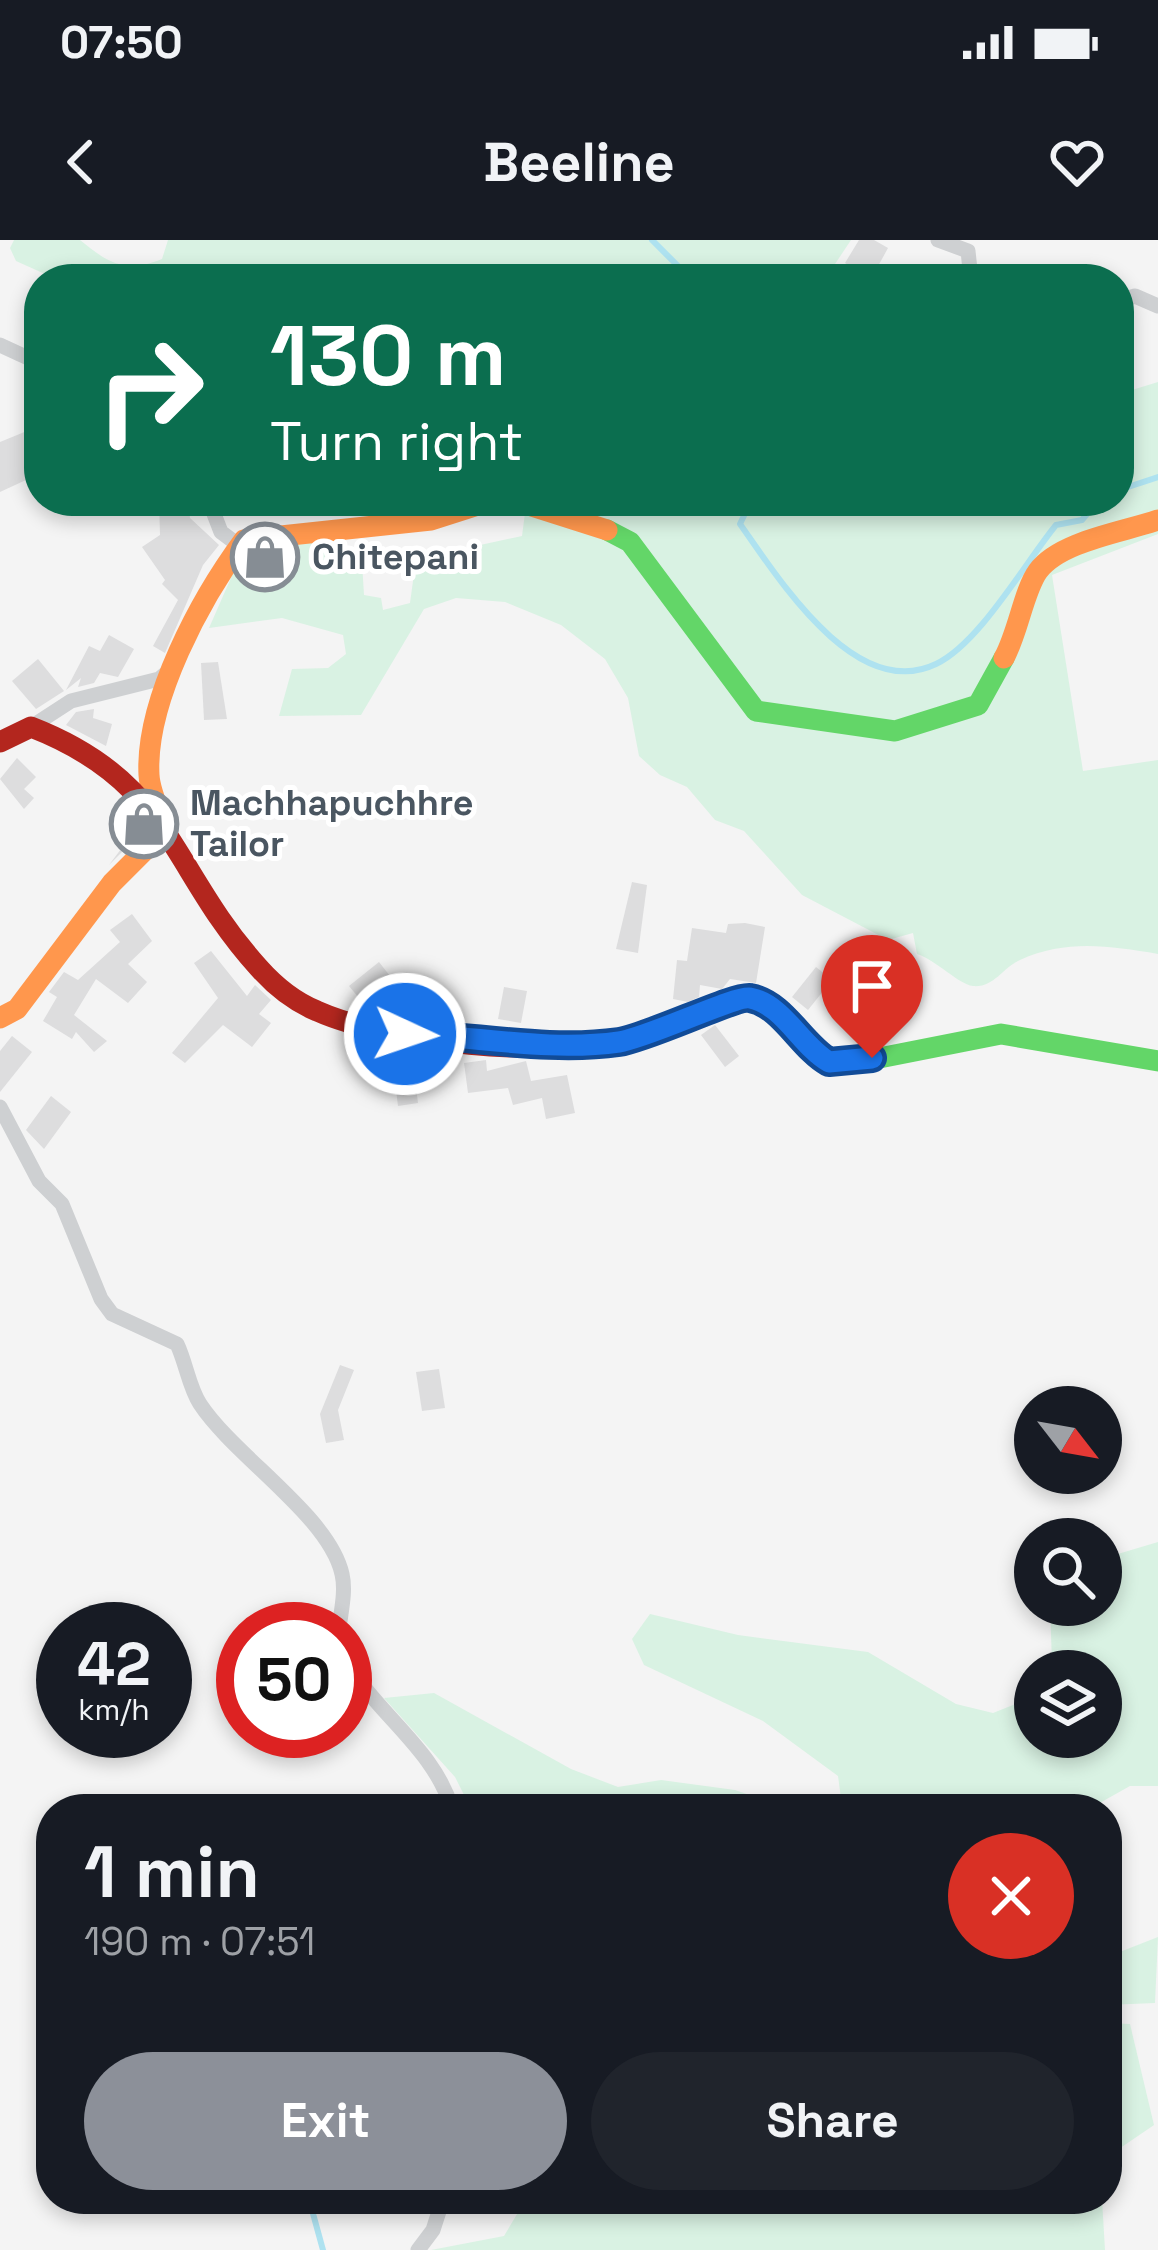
<!DOCTYPE html>
<meta charset="utf-8">
<style>
body{margin:0;font-family:"Space Grotesk",sans-serif;background:#20242c;color:#f1f3f6;height:100vh;display:flex;flex-direction:column;font-size:45px;white-space:nowrap}
*{box-sizing:border-box;margin:0}
p{font-size:39px;color:#9ea1a6}
.icon{flex:none;width:66px;height:66px;fill:none;stroke:currentColor;stroke-width:2;stroke-linecap:round;stroke-linejoin:round}
.map{position:relative;flex:1;overflow:hidden}
.details{position:absolute;left:36px;top:1554px;width:1086px;height:420px;display:flex;flex-direction:column;background:#171b24;border-radius:48px;box-shadow:0 6px 18px #0003}
.details>*{flex:none}
.hud{position:absolute;left:24px;top:24px;width:1110px;height:252px;border-radius:48px;box-shadow:0 6px 18px #0003;background:#0b6e4f;color:#fff;overflow:hidden}
.needle{width:78px;rotate:121deg}
.tools{position:absolute;left:1014px;top:1146px;display:grid;gap:24px}
.tools a{display:grid;place-items:center;width:108px;height:108px;border-radius:50%;background:#171b24;box-shadow:0 6px 18px #0003;font-size:60px}
.speed{position:absolute;left:36px;top:1362px;display:flex;gap:24px;font-size:60px;font-weight:700;text-align:center}
.speed>*{display:grid;place-content:center;width:156px;height:156px;border-radius:50%;background:#171b24;box-shadow:0 6px 18px #0003;line-height:1}
.speed small{font-size:30px;font-weight:400}
.speed .limit{border:18px solid #d22;background:#fff;color:#111}
.pin{position:absolute;display:grid;place-items:center;width:102px;height:102px;color:#fff;margin:-123px -51px;border-radius:50% 50% 50% 0;rotate:-45deg;box-shadow:0 0 12px #0007}
.pin .icon{rotate:45deg}
.me{position:absolute;width:132px;margin:-66px;rotate:93deg;stroke-linejoin:round;filter:drop-shadow(0 0 9px #0008)}
.turn{display:flex;align-items:center;gap:42px;height:252px;padding:0 48px;font-size:54px}
.turn .icon{width:156px;height:156px;stroke-width:2.5}
.turn b{display:block;font-size:84px;line-height:102px}
.round{display:grid;place-items:center;flex:none;width:126px;height:126px;border-radius:63px;background:#20242c}
.head{display:flex;align-items:center;justify-content:space-between;height:204px;padding:0 48px}
h1{font-size:72px;font-weight:600;line-height:90px}
.primary-button{display:flex;gap:24px;margin-top:auto;padding:24px 48px}
.primary-button a{flex:1;height:138px;border-radius:72px;background:#8c9099;color:#fff;font-size:48px;font-weight:600;line-height:138px;text-align:center}
.primary-button a+a{background:#20242c;color:#f1f3f6}
.status{display:flex;justify-content:space-between;align-items:center;height:84px;padding:0 60px;background:#171b24;direction:ltr}
.status svg{height:33px;fill:currentColor}
header{display:flex;justify-content:space-between;align-items:center;height:156px;padding:0 48px;background:#171b24;font-size:54px;font-weight:600}
.map>svg:first-child{display:block}
.green{fill:#d9f2e3}
.lines{fill:none;stroke-linecap:round;stroke-linejoin:round}
.stream{stroke:#aee2f0;stroke-width:6}
.building{fill:#ddddde}
.street{stroke:#ced0d2;stroke-width:15}
.fast{stroke:#63d668;stroke-width:21}
.slow{stroke:#ff974d;stroke-width:21}
.jam{stroke:#b3261e;stroke-width:21}
.route-casing{stroke:#114b97;stroke-width:30}
.route{stroke:#1a73e8;stroke-width:21}
.labels{text-anchor:middle;dominant-baseline:central;stroke-width:10;stroke-linejoin:round;paint-order:stroke}
.poi-label{font-size:36px;font-weight:bold;fill:#4a5661;stroke:#fff;text-anchor:start}
</style>
<div class="status"><b>07:50</b><svg viewBox="0 0 49 12"><path d="M0 12V9h3v3zM5 12V6h3v6zM10 12V3h3v9zM15 12V0h3v12zM26 1h20v11H26zM47 4h2v5h-2z"/></svg></div>
<header><svg class="icon" aria-label="back" viewBox="0 0 24 24"><path d="M15 5l-7 7 7 7"/></svg>Beeline<svg class="icon" aria-label="heart" viewBox="0 0 24 24"><path d="M12 20l-8-8c-3-5 5-10 8-4 3-6 11-1 8 4z"/></svg></header>
<div class="map">
<svg width="1158" height="2010" viewBox="0 0 1158 2010">
<rect width="100%" height="100%" fill="#f4f4f4"/>
<!-- green -->
<g class="green">
<path d="M14,0H80C108,23 125,34 162,19L168,0H851L835,24L860,39H56L16,21L10,8Z"/>
<path d="M1158,142V294L1052,335L1083,531L1158,520V714C1109,706 1067,699 1020,720C1003,727 994,748 973,746C958,744 936,720 917,714L913,693L888,700L802,655L744,591L715,580L687,547L660,535L639,516L628,458L605,419L561,385L505,362L456,358L424,369L361,475L279,476L292,429L328,428L346,414L343,395L282,378L209,388L234,331L286,326L281,302L338,295V322H362L364,355L381,358L383,370L410,363L416,319L522,296L525,273L555,284L572,266L555,261H1119V154Z"/>
<polygon points="1158,1302 1158,1546 1130,1546 1089,1569 836,1569 842,1566 838,1536 763,1481 644,1425 632,1399 650,1374 738,1395 868,1412 956,1464 993,1473 1018,1463 1035,1443 1035,1497 1101,1497 1101,1431 1045,1431 1052,1423 1050,1365 1101,1365 1101,1319"/>
<polygon points="434,1453 571,1529 618,1547 661,1540 735,1550 790,1569 471,1569 455,1537 384,1458"/>
<polygon points="1158,1697 1155,1763 1107,1765 1107,1717"/>
<polygon points="1107,1783 1130,1784 1154,1885 1107,1917"/>
<polygon points="526,1959 1102,1959 1105,2010 431,2010 504,1996"/>
</g>
<g class="lines">
<!-- stream -->
<g class="stream">
<polyline points="652,0 691,39"/>
<polyline points="1119,250 1158,237"/>
<path d="M751,261L740,284C777,336 855,463 936,424C979,404 1025,323 1056,285L1082,280L1098,261"/>
<polyline points="309,1959 323,2010"/>
</g>
</g>
<!-- building -->
<g class="building">
<polygon points="859,0 874,0 888,8 871,39 845,23"/>
<polygon points="39,186 39,234 0,252 0,202"/>
<polygon points="159,261 188,261 190,278 219,305 203,325 165,413 153,406 178,360 162,344 165,340 142,307 160,295"/>
<polygon points="109,395 134,409 118,437 100,433 94,443 78,447 81,438 66,450 89,406 100,411"/>
<polygon points="38,419 64,451 36,469 12,441"/>
<polygon points="218,422 227,479 204,480 201,423"/>
<polygon points="94,469 93,478 112,484 106,506 66,485 76,472"/>
<polygon points="17,518 36,537 24,549 34,558 24,569 0,539"/>
<polygon points="130,567 146,588 109,625 127,601 111,587"/>
<polygon points="632,642 647,645 638,713 616,709"/>
<polygon points="132,674 152,701 128,724 147,742 128,763 96,739 74,775 107,801 94,812 76,792 72,799 43,781 57,757 49,752 64,732 78,740 120,702 110,690"/>
<polygon points="745,683 765,687 756,743 730,739 722,749 700,745 699,757 688,762 673,759 677,720 687,721 692,688 726,693 728,684"/>
<polygon points="211,711 247,756 255,745 271,760 259,774 271,783 252,807 223,785 185,823 172,813 218,758 194,723"/>
<polygon points="379,722 401,750 381,750 379,760 368,769 349,746"/>
<polygon points="816,727 832,740 808,770 792,757"/>
<polygon points="504,747 527,751 521,783 498,779"/>
<polygon points="715,785 739,816 725,827 701,795"/>
<polygon points="12,796 32,812 0,852 0,811"/>
<polygon points="412,814 418,863 398,866 392,817"/>
<polygon points="486,820 487,831 526,821 531,841 567,835 575,873 546,879 542,858 513,865 508,848 468,853 464,823"/>
<polygon points="51,856 71,872 44,909 26,890"/>
<polygon points="340,1125 354,1130 338,1170 344,1200 326,1203 320,1174"/>
<polygon points="439,1129 445,1168 422,1171 416,1132"/>
</g>
<g class="lines">
<!-- street -->
<g class="street">
<polyline points="938,0 968,11 971,39"/>
<polyline points="1119,61 1135,56 1158,66"/>
<polyline points="0,105 39,123"/>
<polyline points="209,261 221,292 241,307"/>
<polyline points="31,487 71,461 159,439 176,425"/>
<path d="M0,867L39,941L62,964L101,1059L112,1074L177,1104C186,1123 189,1147 200,1164C235,1217 329,1276 342,1334C346,1351 341,1371 339,1389"/>
<path d="M345,1419C376,1474 434,1508 452,1569"/>
<polyline points="418,2010 433,1990 443,1959"/>
</g>
<!-- fast -->
<g class="fast">
<polyline points="607,290 630,302 756,471 895,491 978,465 1004,418"/>
<path d="M703,772C783,741 774,783 829,822H859L1001,794L1158,821"/>
</g>
<!-- slow -->
<g class="slow">
<path d="M1004,418C1018,393 1024,350 1038,331C1060,301 1124,292 1158,280"/>
<path d="M0,778L17,769L112,643L166,589C160,572 150,553 149,535C145,461 201,358 244,300L431,280L481,264L516,261L607,290"/>
</g>
<!-- jam -->
<path class="jam" d="M0,502L31,487C173,542 169,629 259,728C275,746 295,762 317,771C391,804 547,817 626,800C652,795 678,781 703,772"/>
</g>
<g class="lines">
<defs>
<path id="route" d="M405,794C476,796 548,812 619,802C650,797 736,755 750,758C783,764 801,806 829,822L872,818"/>
</defs>
<!-- route casing -->
<use href="#route" class="route-casing"/>
<!-- route -->
<use href="#route" class="route"/>
</g>
<!-- icons -->
<defs>
<symbol id="shop-ring" viewBox="-11 -11 22 22"><circle r="9.5" fill="#fff" stroke="#868d94" stroke-width="1.5"/><path d="M-5-2.5h2.3a2.7 3.5 0 0 1 5.4 0H5L5.5 6h-11ZM-1.5-2.5h3a1.5 2.3 0 0 0-3 0Z" fill="#868d94"/></symbol>
</defs>
<g fill-rule="evenodd">
<use href="#shop-ring" x="227" y="279" width="76" height="76"/>
<use href="#shop-ring" x="106" y="546" width="76" height="76"/>
</g>
<g class="labels">
<!-- poi labels -->
<g class="poi-label">
<text x="312" y="317">Chitepani</text>
<text x="190" y="563">Machhapuchhre<tspan x="190" dy="41">Tailor</tspan></text>
</g>
</g>
</svg>
<div class="tools">
<a><svg class="needle" viewBox="-14 -14 28 28"><path d="M0-13l5 13h-10z" fill="#e53935"/><path d="M0 13l5-13h-10z" fill="#9ea1a6"/></svg></a>
<a><svg class="icon" aria-label="search" viewBox="0 0 24 24"><circle cx="10" cy="10" r="6"/><path d="M15 15l6 6"/></svg></a>
<a><svg class="icon" aria-label="layers" viewBox="0 0 24 24"><path d="M12 4l9 5-9 5-9-5zM3 14l9 5 9-5"/></svg></a>
</div>
<div class="speed"><div>42<small>km/h</small></div><div class="limit">50</div></div>
<div class="pin" style="left:872px;top:818px;background:#d93025"><svg class="icon" aria-label="arrive" viewBox="0 0 24 24"><path d="M6 21V4h12l-3 4 3 4H6"/></svg></div>
<svg class="me" style="left:405px;top:794px" viewBox="-20 -20 40 40"><circle r="17" fill="#1a73e8" stroke="#fff" stroke-width="3"/><path d="M0-11L8 9 0 5-8 9z" fill="#fff"/></svg>
<div class="hud">
<div class="turn"><svg class="icon" aria-label="right" viewBox="0 0 24 24"><path d="M7 20v-9h11M14 6l5 5-5 5"/></svg><div><b>130 m</b>Turn right</div></div>
</div>
<section class="details">
<div class="head"><div><h1>1 min</h1><p>190 m · 07:51</p></div><a class="round" style="background:#d93025;color:#fff"><svg class="icon" aria-label="close" viewBox="0 0 24 24"><path d="M6 6l12 12M18 6L6 18"/></svg></a></div>
<div class="primary-button"><a>Exit</a><a>Share</a></div>
</section>
</div>
